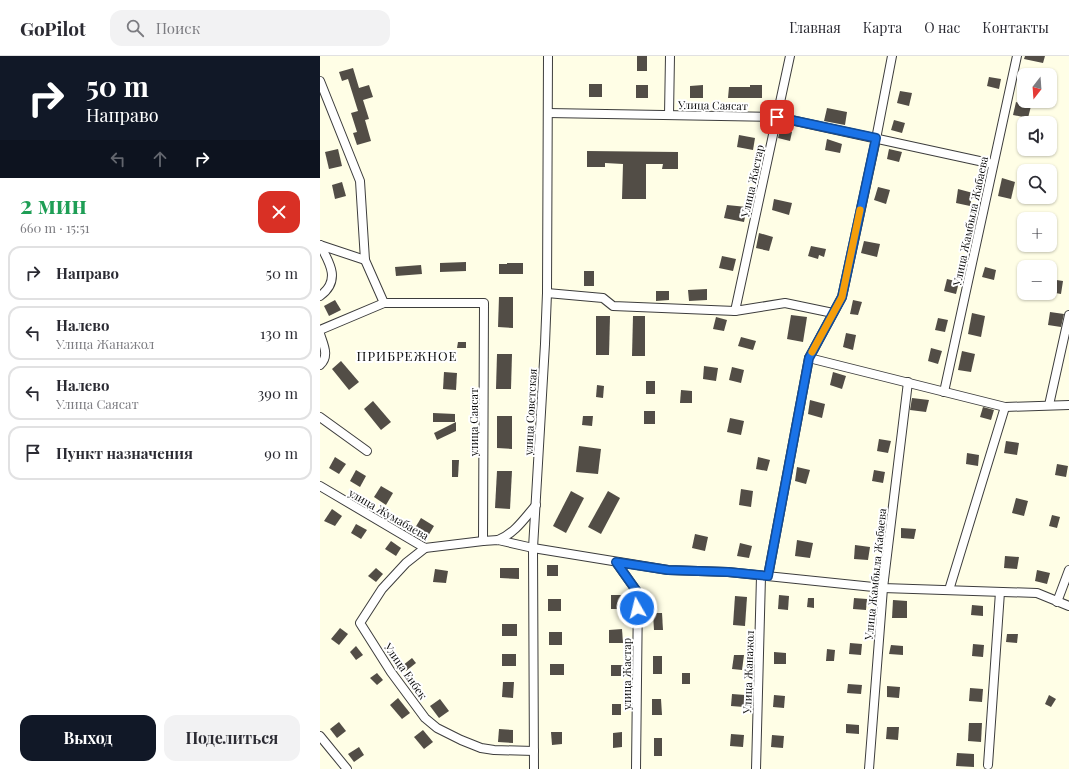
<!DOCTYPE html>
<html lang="ru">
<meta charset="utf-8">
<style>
body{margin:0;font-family:"Playfair Display",serif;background:#f2f2f3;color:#2b2b33;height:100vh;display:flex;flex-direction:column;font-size:15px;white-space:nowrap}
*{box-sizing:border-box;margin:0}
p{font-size:13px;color:#7c7c81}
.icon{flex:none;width:22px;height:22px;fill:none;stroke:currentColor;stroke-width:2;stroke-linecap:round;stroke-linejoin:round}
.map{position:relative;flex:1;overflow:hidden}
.panel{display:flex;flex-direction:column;background:#fff;width:320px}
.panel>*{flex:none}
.guide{background:#111827;color:#fff;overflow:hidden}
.needle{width:26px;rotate:197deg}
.controls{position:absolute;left:697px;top:12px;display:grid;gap:8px}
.controls a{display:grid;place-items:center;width:40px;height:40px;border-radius:8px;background:#fff;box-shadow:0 1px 3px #0004;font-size:20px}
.pin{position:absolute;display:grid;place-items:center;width:34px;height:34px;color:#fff;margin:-17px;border-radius:8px;box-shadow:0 2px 6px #0006}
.me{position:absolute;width:44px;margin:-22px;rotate:352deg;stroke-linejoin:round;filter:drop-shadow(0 0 3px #0008)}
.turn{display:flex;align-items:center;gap:14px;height:84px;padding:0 20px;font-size:18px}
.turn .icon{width:52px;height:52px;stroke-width:2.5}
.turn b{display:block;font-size:28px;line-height:34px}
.lanes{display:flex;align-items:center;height:38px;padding:0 20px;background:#0003;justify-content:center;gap:20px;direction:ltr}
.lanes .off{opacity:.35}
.round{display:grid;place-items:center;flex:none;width:42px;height:42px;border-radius:12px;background:#f2f2f3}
.overview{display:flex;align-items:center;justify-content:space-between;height:68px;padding:0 20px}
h1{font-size:24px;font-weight:700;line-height:30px;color:#1e9e55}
.cta{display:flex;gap:8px;margin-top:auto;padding:8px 20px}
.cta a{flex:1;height:46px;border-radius:12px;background:#111827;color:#fff;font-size:16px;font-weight:700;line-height:46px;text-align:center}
.cta a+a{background:#f2f2f3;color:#2b2b33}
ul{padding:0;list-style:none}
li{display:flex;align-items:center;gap:12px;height:54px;margin:0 8px 6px;padding:0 12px;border:2px solid #e1e1e2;border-radius:12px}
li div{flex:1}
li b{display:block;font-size:15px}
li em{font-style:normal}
header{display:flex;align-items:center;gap:24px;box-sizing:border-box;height:56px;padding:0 20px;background:#fff;border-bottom:1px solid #e1e1e2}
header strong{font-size:19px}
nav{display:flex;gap:22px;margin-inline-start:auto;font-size:14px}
.search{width:280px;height:36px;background:#f2f2f3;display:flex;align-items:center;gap:10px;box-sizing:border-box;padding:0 14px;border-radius:12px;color:#7c7c81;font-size:15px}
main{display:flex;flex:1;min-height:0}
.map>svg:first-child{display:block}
.building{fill:#524d46}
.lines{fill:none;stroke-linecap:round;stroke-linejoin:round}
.minor-casing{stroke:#3d3d3d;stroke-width:10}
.minor{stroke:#fff;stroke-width:8}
.route-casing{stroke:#114b97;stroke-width:10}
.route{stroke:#1a73e8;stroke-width:7}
.slow{stroke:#f59e0b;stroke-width:7}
.labels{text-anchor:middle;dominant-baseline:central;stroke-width:4;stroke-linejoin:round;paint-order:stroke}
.street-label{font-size:11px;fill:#0a0a0a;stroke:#fff}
.quarter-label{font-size:13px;letter-spacing:1px;fill:#0a0a0a;stroke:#fff}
</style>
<header>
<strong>GoPilot</strong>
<div class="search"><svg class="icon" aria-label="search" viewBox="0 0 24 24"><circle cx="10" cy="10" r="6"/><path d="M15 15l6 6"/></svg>Поиск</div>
<nav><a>Главная</a><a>Карта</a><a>О нас</a><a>Контакты</a></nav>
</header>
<main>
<section class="panel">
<div class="guide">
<div class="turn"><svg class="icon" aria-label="right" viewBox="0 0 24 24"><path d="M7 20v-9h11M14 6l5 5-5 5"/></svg><div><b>50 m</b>Направо</div></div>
<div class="lanes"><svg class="icon off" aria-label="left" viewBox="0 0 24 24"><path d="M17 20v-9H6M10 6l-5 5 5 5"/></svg><svg class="icon off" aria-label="ahead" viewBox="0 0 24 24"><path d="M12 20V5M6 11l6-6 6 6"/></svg><svg class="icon" aria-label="right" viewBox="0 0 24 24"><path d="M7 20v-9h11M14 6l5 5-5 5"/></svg></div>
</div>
<div class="overview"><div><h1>2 мин</h1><p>660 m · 15:51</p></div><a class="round" style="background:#d93025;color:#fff"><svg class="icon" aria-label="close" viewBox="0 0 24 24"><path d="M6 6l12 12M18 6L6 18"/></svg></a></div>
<ul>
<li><svg class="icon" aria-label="right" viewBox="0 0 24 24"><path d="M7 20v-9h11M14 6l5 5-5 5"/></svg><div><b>Направо</b></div><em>50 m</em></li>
<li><svg class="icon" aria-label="left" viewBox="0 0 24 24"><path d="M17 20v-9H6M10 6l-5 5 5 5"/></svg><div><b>Налево</b><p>Улица Жанажол</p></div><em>130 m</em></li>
<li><svg class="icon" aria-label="left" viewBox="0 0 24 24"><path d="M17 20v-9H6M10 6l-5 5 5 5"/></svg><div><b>Налево</b><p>Улица Саясат</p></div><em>390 m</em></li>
<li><svg class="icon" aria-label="arrive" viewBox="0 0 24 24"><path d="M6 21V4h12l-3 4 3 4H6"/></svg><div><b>Пункт назначения</b></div><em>90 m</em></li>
</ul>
<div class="cta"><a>Выход</a><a>Поделиться</a></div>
</section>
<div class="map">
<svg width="749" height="713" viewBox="0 0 749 713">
<rect width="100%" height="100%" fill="#fffee6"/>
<!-- building -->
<g class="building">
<rect x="317" y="0" width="10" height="15"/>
<polygon points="705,0 725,0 723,7 704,3"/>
<polygon points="33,12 39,32 49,29 53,41 43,44 49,63 45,64 51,85 37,89 33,77 37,76 31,57 38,55 28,23 22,25 19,16"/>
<polygon points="669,21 681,23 679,33 667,30"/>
<rect x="269" y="28" width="13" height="13"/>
<rect x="316" y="29" width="12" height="13"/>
<polygon points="383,29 383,42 370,42 370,30"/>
<polygon points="430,29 442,29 442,42 408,42 409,31 430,31"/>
<polygon points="580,35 592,37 589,50 577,47"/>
<polygon points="696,46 711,50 708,62 693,59"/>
<polygon points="507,52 527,56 525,69 504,65"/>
<polygon points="574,64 585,67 582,77 571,74"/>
<polygon points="460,73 472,76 470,85 458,82"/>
<polygon points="419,79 435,82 433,94 417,91"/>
<polygon points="507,83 522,88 520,97 505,94"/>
<polygon points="18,93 22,110 9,113 5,96"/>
<polygon points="569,93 582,96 579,106 567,103"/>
<polygon points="267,95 358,96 358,113 342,113 343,108 326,108 326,143 302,143 303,108 285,107 285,111 267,111"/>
<polygon points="682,122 695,126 691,143 678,140"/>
<polygon points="22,126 26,140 15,143 12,129"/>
<polygon points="558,131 570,134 566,148 554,144"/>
<polygon points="638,133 653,137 650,150 636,147"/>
<polygon points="454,143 472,147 469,159 452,154"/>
<polygon points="407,149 427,151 424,166 404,162"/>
<polygon points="439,177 453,181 449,195 436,192"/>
<polygon points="544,185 560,188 557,201 541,197"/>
<polygon points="491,190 506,193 504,201 499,199 498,203 488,200"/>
<polygon points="402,200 416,203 413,215 399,212"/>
<polygon points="146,206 146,215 120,216 120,207"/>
<polygon points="187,207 203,207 203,218 179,218 179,208 187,208"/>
<polygon points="101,209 102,218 76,220 75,211"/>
<polygon points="665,211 676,214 674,224 662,221"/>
<rect x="264" y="215" width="10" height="15"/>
<polygon points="627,223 639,226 636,238 624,235"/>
<polygon points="730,223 743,225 741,238 730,236"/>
<polygon points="387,233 387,244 369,245 368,234"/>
<polygon points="336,235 349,235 349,244 336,245"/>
<polygon points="179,241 193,241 193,272 178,271"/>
<polygon points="15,244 21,254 9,260 4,250"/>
<polygon points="533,244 542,246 538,259 530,258"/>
<polygon points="730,256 744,258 741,271 728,269"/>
<polygon points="652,257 665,260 661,281 648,278"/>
<polygon points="471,259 487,261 483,286 467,283"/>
<polygon points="276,260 290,260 289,299 276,299"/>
<polygon points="313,260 325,260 325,300 312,300"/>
<polygon points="396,261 407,264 404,275 393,273"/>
<polygon points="618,262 628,264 625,276 615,274"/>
<polygon points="526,277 536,279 533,294 523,291"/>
<polygon points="421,281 436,285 433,294 418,290"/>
<polygon points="138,286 146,286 146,292 137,292"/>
<polygon points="611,292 622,295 618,308 608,305"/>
<polygon points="642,295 655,298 651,316 638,314"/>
<polygon points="177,298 192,298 191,333 176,333"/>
<polygon points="21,305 39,326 29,334 12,313"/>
<polygon points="384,310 398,312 396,325 383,323"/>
<polygon points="412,311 424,314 421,327 409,324"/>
<polygon points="124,316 137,317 136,334 123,333"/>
<polygon points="513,316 526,320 522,333 510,329"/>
<rect x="326" y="325" width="9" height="13"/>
<polygon points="277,329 284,330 283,342 276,341"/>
<polygon points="361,334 372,335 372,347 360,347"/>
<polygon points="592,342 609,344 606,356 590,354"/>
<polygon points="490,344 505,348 502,362 488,358"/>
<polygon points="53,345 71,366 61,374 44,353"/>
<polygon points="663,351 674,354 671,364 660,361"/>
<rect x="324" y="355" width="11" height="13"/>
<polygon points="113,357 135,358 135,366 113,366"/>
<polygon points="177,360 192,360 192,393 177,392"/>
<polygon points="263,360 273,360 272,370 262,369"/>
<polygon points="410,362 424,365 421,379 407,376"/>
<polygon points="136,366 136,375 117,384 114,377"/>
<polygon points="559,383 571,385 568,397 557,395"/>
<polygon points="686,385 699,387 697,399 684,397"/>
<polygon points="259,390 281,393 278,418 256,416"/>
<polygon points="647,397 659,399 658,410 646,408"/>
<polygon points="15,401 26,408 19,418 9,412"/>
<polygon points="438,401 450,404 447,415 436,413"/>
<polygon points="132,404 139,404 138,421 132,421"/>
<polygon points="737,408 748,410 746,421 735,419"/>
<polygon points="477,411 490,414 486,428 475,425"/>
<polygon points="36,414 46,420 40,431 30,425"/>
<polygon points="554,414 565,416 563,427 552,425"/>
<polygon points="177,415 192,415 190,453 175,452"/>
<polygon points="61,430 73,437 66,449 54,441"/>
<polygon points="421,433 433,435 431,451 419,449"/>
<polygon points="251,435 264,442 246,477 233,470"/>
<polygon points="288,435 300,442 281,478 268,471"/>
<polygon points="696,442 708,445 704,460 692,457"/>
<polygon points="12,453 22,460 15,470 4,465"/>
<polygon points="732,459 740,461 737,472 729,470"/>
<polygon points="101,462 114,470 108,480 95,472"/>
<polygon points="36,468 47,474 41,483 31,477"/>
<polygon points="581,472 596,473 594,483 581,482"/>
<polygon points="375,478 388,481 385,495 372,492"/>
<polygon points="477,484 493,487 490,502 475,500"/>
<polygon points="71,485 81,492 76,500 65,493"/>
<polygon points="420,487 432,490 429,502 417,500"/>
<polygon points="535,489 550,491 548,504 534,503"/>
<polygon points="685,500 699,501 697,513 684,512"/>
<rect x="227" y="509" width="11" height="11"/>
<polygon points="56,512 63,518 56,526 48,520"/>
<polygon points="180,512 199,512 199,523 180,522"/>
<polygon points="115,513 128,515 126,527 113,526"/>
<polygon points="717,514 730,517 727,528 715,525"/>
<rect x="291" y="539" width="14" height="14"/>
<polygon points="459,539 469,540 468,554 458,553"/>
<polygon points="415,540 427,541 425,570 413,569"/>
<polygon points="488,542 494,542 494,552 487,551"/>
<polygon points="534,542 547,543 546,554 533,553"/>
<rect x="228" y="543" width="13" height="12"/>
<polygon points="573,544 587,545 587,562 572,562"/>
<polygon points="652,549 663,550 663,560 651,559"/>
<polygon points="333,557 342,557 343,574 334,574"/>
<rect x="182" y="568" width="15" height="12"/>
<polygon points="20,572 28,578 19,589 11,583"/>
<polygon points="302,573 303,587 289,587 289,574"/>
<rect x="229" y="576" width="13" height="13"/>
<polygon points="687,578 698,578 697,587 686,586"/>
<polygon points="530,587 542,588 541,599 529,598"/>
<polygon points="653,588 664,589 663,601 652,600"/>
<polygon points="571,589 583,590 583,599 569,598"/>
<polygon points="36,590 43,599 36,604 30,596"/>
<polygon points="507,593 515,594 514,605 506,605"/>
<polygon points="454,596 466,597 466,608 454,608"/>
<rect x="182" y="598" width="14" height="12"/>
<polygon points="414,599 424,599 422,614 412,613"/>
<rect x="333" y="600" width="9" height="18"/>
<polygon points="92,602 96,607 86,615 82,610"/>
<rect x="230" y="608" width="14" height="11"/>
<rect x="291" y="609" width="12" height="11"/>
<polygon points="57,617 63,624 57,629 50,622"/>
<rect x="362" y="617" width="8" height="11"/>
<polygon points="183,626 194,626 193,642 182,641"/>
<polygon points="528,628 542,629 541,638 527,637"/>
<polygon points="567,630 580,631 579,642 567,641"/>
<polygon points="650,632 663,633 662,646 649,645"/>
<polygon points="412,638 425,639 424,651 411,650"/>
<polygon points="454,639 465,640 464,652 453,651"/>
<polygon points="729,639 736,643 731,651 725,648"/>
<polygon points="78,642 90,657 82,663 70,649"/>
<polygon points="120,643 129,655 119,662 110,650"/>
<polygon points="332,643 341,643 342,659 332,659"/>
<rect x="292" y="648" width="9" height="11"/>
<polygon points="19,666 26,675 17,682 10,673"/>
<polygon points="649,667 662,667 661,686 648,685"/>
<polygon points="526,668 539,669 539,678 526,677"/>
<polygon points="567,671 579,671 578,684 566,683"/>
<polygon points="179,673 193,674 193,687 178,686"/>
<polygon points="103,674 113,686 104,693 94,681"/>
<polygon points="231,676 242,676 242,688 232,689"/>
<polygon points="302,676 302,691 293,692 293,677"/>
<polygon points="411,678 424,679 423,691 410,690"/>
<polygon points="452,679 464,680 463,692 451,691"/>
<rect x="334" y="682" width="8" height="18"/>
<polygon points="39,691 44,699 34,706 28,698"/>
<polygon points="637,697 654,698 654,711 636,710"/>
</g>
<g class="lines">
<defs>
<g id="minor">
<polyline points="0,25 40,125 45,204 64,247"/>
<polyline points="228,57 457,61 673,108"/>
<polyline points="349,59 350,0"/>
<path d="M0,189C10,207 21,225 0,240"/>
<polyline points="0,189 45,204"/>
<polyline points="227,237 283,242 293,250 415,255 465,247 513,257"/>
<polyline points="415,255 470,0"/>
<polyline points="0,274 64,247 164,247 163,485"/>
<path d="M0,278C3,288 10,300 0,309"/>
<polyline points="489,302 685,351 749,349"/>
<polyline points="624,336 697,0"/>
<polyline points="729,349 749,259"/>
<polyline points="0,361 47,395"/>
<polyline points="0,430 105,492 163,485 178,484 213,492 348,514 408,516 563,532 717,537 749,550"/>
<path d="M178,484C195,477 204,463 216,449"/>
<polyline points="105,492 86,507 62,533 40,567 71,616 105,662 117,672 141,684 161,692 174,694 214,695"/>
<polyline points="296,506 318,537 316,713"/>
<polyline points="448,520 489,302 522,241 556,83 572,0"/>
<polyline points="629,534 685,351"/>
<polyline points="737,546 749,514"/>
<polyline points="0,680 27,713"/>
<polyline points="668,709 680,536"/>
<polyline points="214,713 213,492 225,288 227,237 228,0"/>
<polyline points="436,713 441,520"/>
<polyline points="549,713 563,532 588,326"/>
</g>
</defs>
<!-- minor casing -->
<use href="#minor" class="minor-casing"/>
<!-- minor -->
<use href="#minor" class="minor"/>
</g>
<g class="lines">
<defs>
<polyline id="route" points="317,552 318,537 296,506 348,514 408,516 448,520 489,302 522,241 556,82 457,61"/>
</defs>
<!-- route casing -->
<use href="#route" class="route-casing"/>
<!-- route -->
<use href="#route" class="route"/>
<!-- slow -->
<polyline class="slow" points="492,296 522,241 540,154"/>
</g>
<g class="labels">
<!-- street labels -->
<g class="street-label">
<text transform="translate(393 49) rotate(1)">Улица Саясат</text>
<text transform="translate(432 125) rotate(-78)">Улица Жастар</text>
<text transform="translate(650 165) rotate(-78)">Улица Жамбыла Жабаева</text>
<text transform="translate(210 356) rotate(-87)">улица Советская</text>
<text transform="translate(153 366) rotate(-90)">улица Саясат</text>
<text transform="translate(69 458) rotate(30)">улица Жумабаева</text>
<text transform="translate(555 518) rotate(-84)">Улица Жамбыла Жабаева</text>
<text transform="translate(86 615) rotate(55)">Улица Енбек</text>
<text transform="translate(428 616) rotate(-88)">Улица Жанажол</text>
<text transform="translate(306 618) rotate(-90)">улица Жастар</text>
</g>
<!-- quarter labels -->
<g class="quarter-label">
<text x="87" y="299">ПРИБРЕЖНОЕ</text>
</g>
</g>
</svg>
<div class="controls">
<a><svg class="needle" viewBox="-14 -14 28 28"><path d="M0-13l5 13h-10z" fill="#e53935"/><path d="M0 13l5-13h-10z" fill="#7c7c81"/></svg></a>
<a><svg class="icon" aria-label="sound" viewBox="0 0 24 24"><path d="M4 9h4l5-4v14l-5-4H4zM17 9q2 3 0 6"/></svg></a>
<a><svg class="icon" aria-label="search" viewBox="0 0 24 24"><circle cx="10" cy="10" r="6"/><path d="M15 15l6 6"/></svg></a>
<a>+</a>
<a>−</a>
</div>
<div class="pin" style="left:457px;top:61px;background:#d93025"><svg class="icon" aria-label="arrive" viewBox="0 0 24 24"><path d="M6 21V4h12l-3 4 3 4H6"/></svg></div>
<svg class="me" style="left:317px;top:552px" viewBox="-20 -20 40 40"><circle r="17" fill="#1a73e8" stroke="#fff" stroke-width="3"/><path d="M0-11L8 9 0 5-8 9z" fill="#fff"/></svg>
</div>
</main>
